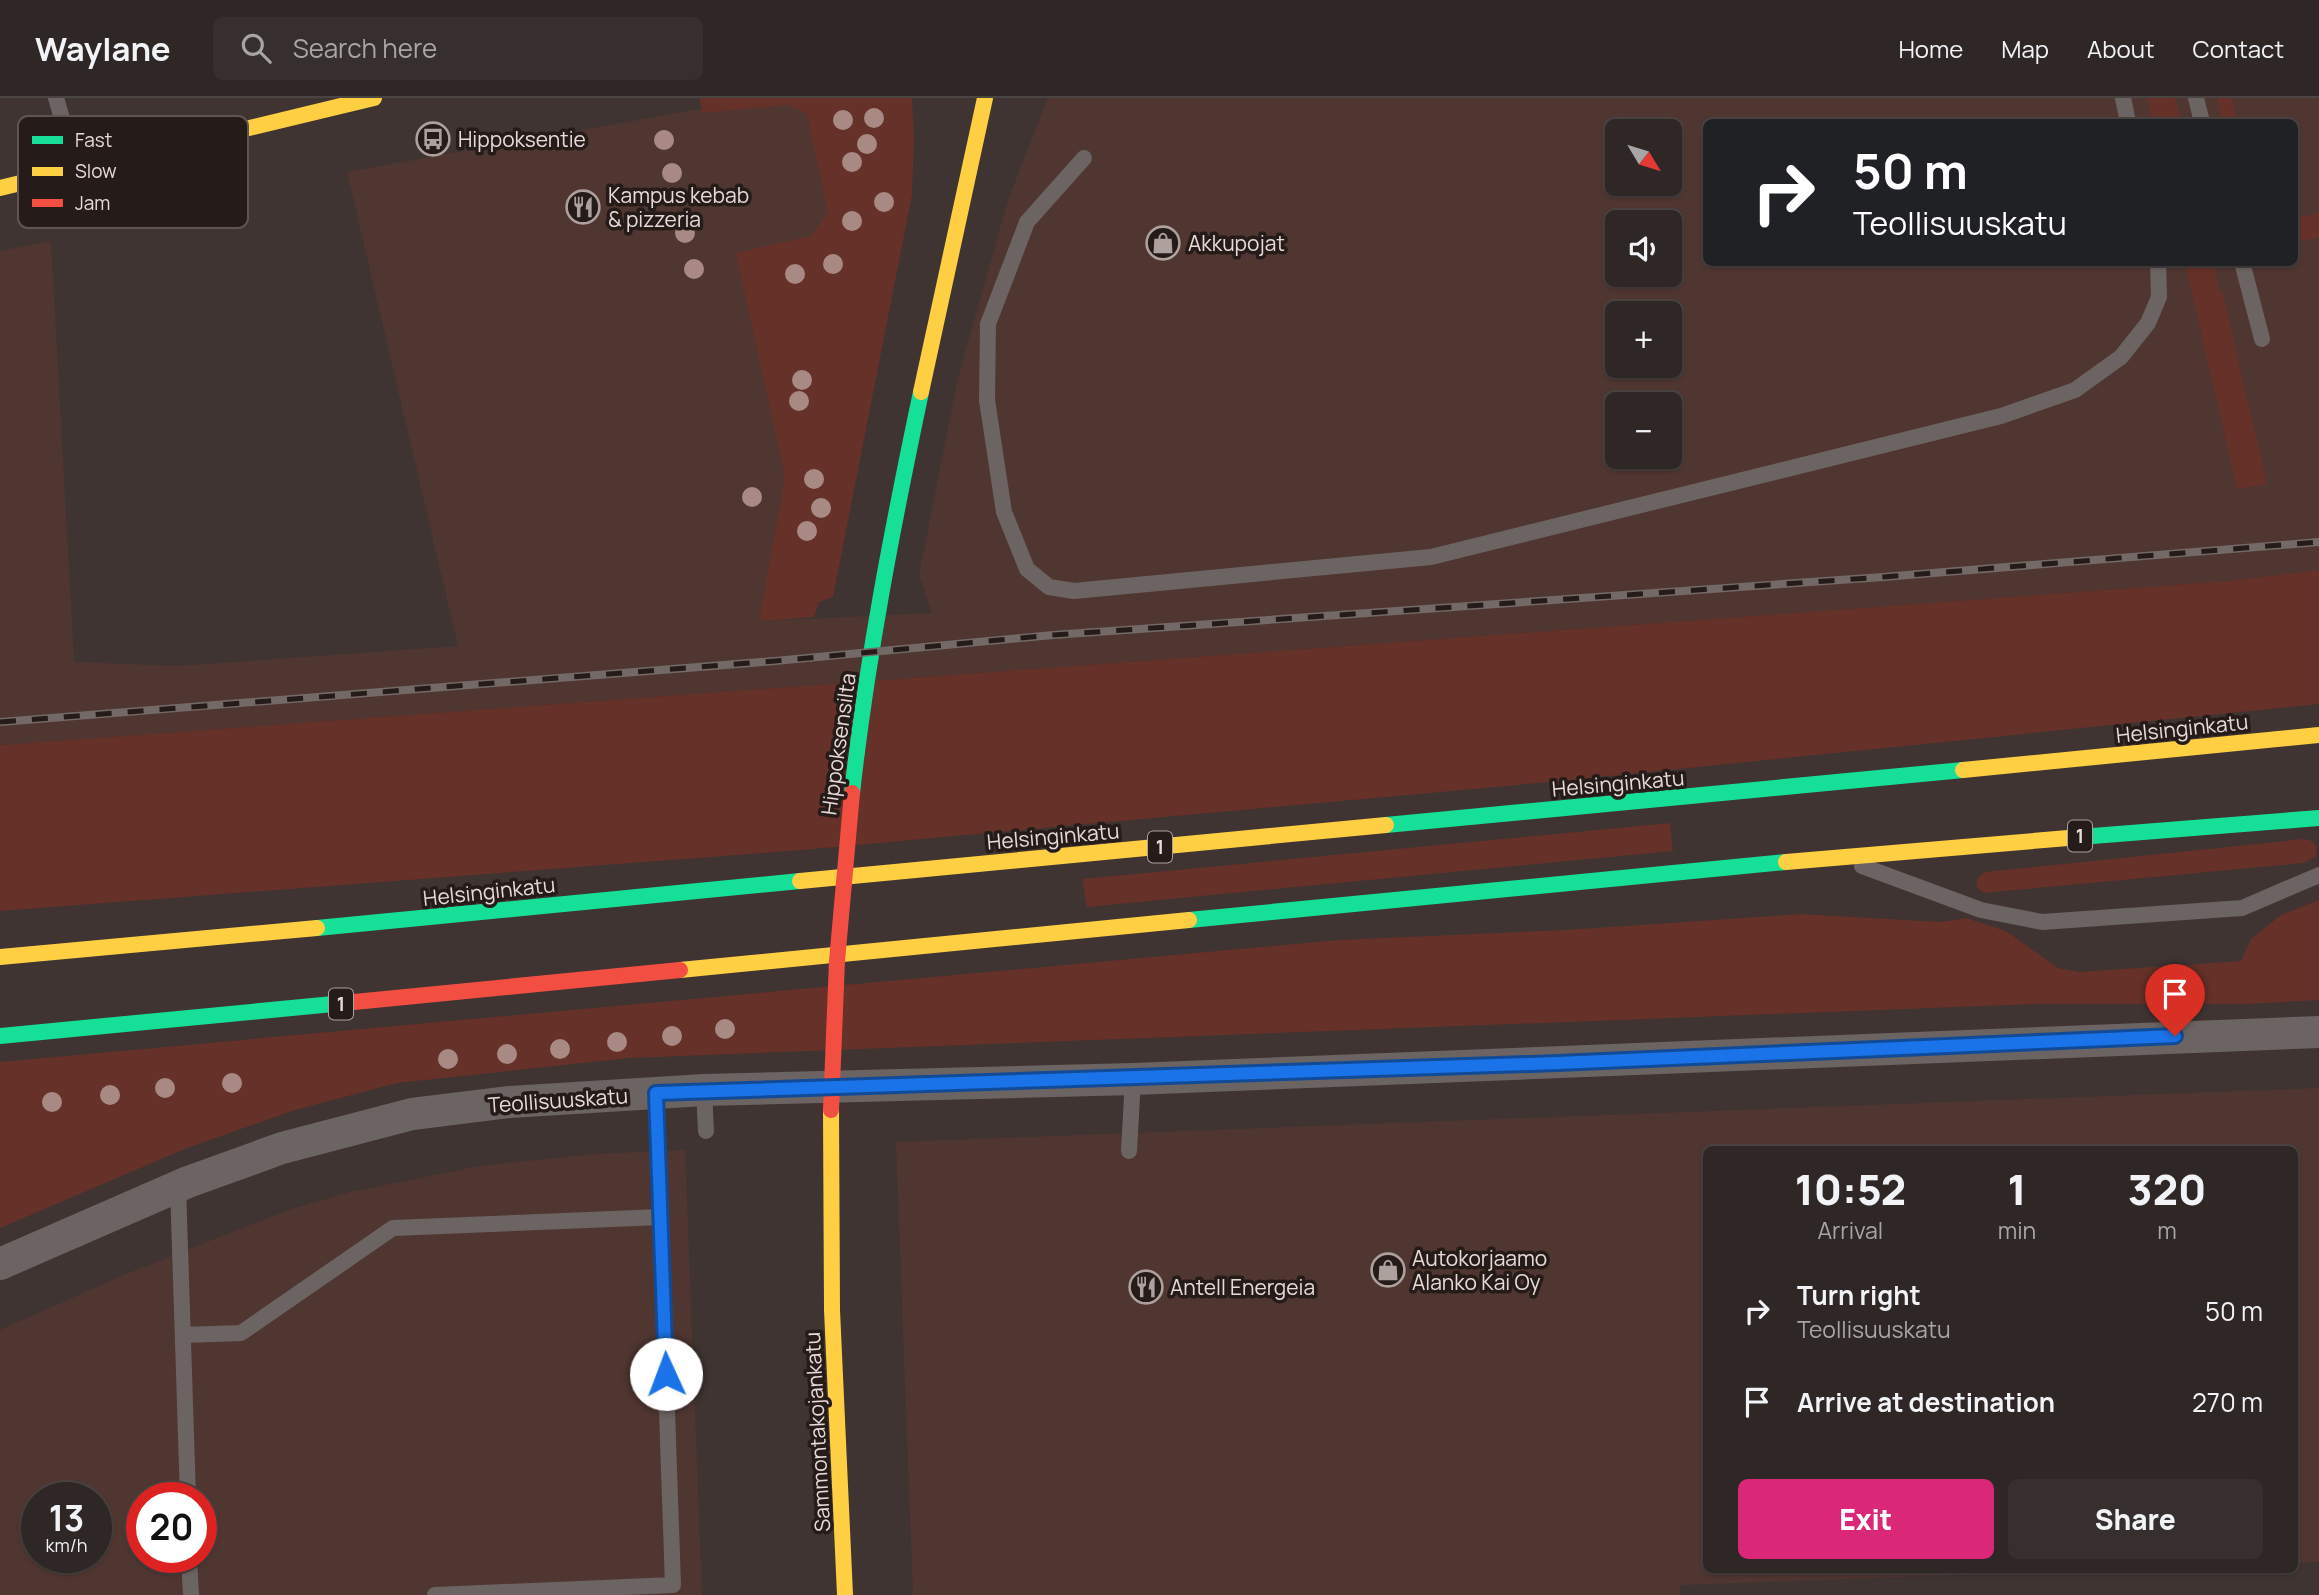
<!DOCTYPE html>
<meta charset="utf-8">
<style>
body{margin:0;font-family:Manrope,sans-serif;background:#372f2e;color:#f1f3f6;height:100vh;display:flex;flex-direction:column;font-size:26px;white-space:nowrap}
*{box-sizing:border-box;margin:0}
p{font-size:23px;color:#a7a5a7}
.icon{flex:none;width:38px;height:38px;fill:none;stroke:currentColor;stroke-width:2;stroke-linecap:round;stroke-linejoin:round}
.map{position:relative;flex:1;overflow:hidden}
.side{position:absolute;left:1703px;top:1048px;width:595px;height:427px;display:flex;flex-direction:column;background:#2f2726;border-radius:10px;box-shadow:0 2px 5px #0004,0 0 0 2px #4a4443}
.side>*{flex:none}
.top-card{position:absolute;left:1703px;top:21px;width:595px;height:147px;border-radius:10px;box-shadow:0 2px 5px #0004,0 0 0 2px #4a4443;background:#202124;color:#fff;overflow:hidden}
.needle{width:46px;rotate:128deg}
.tools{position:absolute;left:1605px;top:21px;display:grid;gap:14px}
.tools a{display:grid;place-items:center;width:77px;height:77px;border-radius:10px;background:#2f2726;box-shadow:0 2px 5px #0004,0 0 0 2px #4a4443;font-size:35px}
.speed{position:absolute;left:21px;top:1384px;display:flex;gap:14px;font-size:35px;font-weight:700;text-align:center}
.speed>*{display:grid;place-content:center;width:91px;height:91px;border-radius:50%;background:#2f2726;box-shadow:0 2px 5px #0004,0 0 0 2px #4a4443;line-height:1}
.speed small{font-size:18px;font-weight:400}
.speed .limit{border:10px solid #d22;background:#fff;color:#111}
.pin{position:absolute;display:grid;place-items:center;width:60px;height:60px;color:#fff;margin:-72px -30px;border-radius:50% 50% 50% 0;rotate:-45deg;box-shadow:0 0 7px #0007}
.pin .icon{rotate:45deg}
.me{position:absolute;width:77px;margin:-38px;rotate:358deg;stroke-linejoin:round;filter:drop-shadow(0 0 5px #0008)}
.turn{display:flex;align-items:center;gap:24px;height:147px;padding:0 35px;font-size:32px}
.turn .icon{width:91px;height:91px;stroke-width:2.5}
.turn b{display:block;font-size:49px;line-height:60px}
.eta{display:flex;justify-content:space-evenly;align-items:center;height:119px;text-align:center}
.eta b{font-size:42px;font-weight:800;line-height:49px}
.button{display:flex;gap:14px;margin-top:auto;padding:14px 35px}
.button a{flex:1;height:80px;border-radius:10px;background:#db2777;color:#fff;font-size:28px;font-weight:800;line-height:80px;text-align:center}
.button a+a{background:#372f2e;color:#f1f3f6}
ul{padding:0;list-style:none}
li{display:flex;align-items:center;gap:21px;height:91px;padding:0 35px}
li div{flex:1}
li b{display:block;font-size:26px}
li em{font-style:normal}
header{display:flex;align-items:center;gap:42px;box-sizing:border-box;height:98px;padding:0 35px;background:#2f2726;border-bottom:2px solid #4a4443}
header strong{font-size:33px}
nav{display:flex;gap:38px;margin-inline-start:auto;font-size:24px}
.search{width:490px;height:63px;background:#372f2e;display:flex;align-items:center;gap:18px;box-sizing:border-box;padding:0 24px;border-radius:10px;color:#a7a5a7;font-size:26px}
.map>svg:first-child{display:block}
.built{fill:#503631;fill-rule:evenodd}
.green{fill:#653128}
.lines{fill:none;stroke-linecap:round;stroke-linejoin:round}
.lane{stroke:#6c6462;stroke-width:16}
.street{stroke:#6c6462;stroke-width:32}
.fast{stroke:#16e098;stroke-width:16}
.slow{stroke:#ffcf43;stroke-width:16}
.jam{stroke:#f24e42;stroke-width:16}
.rail-casing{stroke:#736a68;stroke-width:8}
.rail{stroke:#251b19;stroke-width:5;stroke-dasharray:16;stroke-linecap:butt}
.tree{fill:#a88983}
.route-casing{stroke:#114b97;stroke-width:18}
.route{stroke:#1a73e8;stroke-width:12}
.labels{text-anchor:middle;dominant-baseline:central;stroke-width:7;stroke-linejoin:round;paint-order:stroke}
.shield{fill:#251b19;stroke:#aea19e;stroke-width:2}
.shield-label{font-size:19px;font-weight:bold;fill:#e8dad7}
.poi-label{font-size:21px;fill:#e8dad7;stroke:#251b19;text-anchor:start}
.street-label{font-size:21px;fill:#e8dad7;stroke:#251b19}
.key{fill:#251b19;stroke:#605452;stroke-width:2}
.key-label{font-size:19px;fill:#e8dad7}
</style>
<header>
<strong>Waylane</strong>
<div class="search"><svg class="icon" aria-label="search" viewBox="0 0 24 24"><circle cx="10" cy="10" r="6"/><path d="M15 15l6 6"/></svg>Search here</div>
<nav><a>Home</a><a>Map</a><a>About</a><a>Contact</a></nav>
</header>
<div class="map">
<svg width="2319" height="1497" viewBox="0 0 2319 1497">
<rect width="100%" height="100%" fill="#3f3432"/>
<!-- built -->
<g class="built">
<path d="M761,0H811L842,132L763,523L932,515L919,477L958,280L1008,102L1048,0H2319V472L2227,483L0,647V153L51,143L74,564L177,568L458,548L347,74ZM1706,24H2294V164H1706ZM1617,33H1670V86H1617ZM1617,124H1670V177H1617ZM1617,215H1670V268H1617ZM1617,306H1670V359H1617Z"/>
<polygon points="2319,990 2319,1464 2294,1465 2294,1052 1706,1052 1706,1472 2104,1472 1680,1487 1680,1497 913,1497 896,1044"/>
<path d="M685,1052L702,1497H0V1232L119,1179L260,1123L295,1110L350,1094L479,1068L596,1056ZM37,1400H96V1460H37ZM142,1400H201V1460H142Z"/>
</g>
<!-- green -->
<g class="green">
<polygon points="699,0 912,0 914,40 912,97 833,499 819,504 814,519 763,523 760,518 785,379 736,155 811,138 828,114 807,16 788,7 703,15"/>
<polygon points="2147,0 2175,0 2181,24 2152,24"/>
<polygon points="2217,0 2232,0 2237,24 2222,24"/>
<polygon points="2319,115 2319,140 2294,143 2294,121"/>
<polygon points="2185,165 2213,165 2219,193 2222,193 2267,386 2237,391"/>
<polygon points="2319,472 2319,606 1550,684 802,752 0,813 0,647 2227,483"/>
<polygon points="1670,725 1673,753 1087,809 1082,781"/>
<path d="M2304,741L2312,743L2317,749L2316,758L2304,765L1984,795L1977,789C1975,782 1979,778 1985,774Z"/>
<polygon points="2319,802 2319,902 2245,906 2037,906 783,954 630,960 397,985 295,1012 187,1050 0,1130 0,964 1339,842 1566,832 1801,816 1941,824 1966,820 2006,833 2058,870 2079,874 2241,863 2251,841 2281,817"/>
</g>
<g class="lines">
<!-- lane -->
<g class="lane">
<polyline points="56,0 66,34 64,73"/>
<polyline points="2123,0 2128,24"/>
<polyline points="2196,0 2202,24"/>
<polyline points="1084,60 1027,124 988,226 987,302 1004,414 1027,471 1049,489 1074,493 1431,459 2001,318 2075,292 2121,259 2148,225 2159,199 2158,164"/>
<polyline points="2242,164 2262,241"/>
<polyline points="1862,768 1981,812 2042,824 2242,810 2319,777"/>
<polyline points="704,992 706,1033"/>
<polyline points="1129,1053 1133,981"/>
<polyline points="178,1088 188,1400"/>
<polyline points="183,1237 241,1235 393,1130 661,1119"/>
<polyline points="189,1460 191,1497"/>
<polyline points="435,1497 673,1487 656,995"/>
</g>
<!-- street -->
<polyline class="street" points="0,1166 188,1084 282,1050 412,1016 510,1004 704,992 1133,981 2319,934"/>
<!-- fast -->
<g class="fast">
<path d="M852,695C867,560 893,427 921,294"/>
<polyline points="1386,727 1963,672"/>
<polyline points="2080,739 2319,720"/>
<polyline points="1189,822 1786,764"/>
<polyline points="317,830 800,783"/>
<polyline points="0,938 344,905"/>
</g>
<!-- slow -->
<g class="slow">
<polyline points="0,90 374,0"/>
<polyline points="921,294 985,0"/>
<polyline points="1963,672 2319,637"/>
<polyline points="1786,764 2080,739"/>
<polyline points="800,783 1386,727"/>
<polyline points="0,859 317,830"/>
<polyline points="680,872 1189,822"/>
<polyline points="831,1012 832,1212 845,1497"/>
</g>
<!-- jam -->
<g class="jam">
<polyline points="344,905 680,872"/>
<polyline points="831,1012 837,863 852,695"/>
</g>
<defs>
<polyline id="rail" points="0,624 775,563 1053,537 1883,479 2319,444"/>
</defs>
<!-- rail casing -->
<use href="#rail" class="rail-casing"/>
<!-- rail -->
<use href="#rail" class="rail"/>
</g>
<!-- trees -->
<g class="tree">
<circle cx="874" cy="20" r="10"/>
<circle cx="843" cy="22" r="10"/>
<circle cx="664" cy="42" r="10"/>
<circle cx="867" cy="46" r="10"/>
<circle cx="852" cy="64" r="10"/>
<circle cx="672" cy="75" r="10"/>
<circle cx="884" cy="104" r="10"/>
<circle cx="852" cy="123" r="10"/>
<circle cx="685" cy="135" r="10"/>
<circle cx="833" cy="166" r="10"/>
<circle cx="694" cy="171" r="10"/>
<circle cx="795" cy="176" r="10"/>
<circle cx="802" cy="282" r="10"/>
<circle cx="799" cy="303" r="10"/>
<circle cx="814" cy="381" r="10"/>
<circle cx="752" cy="399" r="10"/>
<circle cx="821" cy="410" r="10"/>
<circle cx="807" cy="433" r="10"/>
<circle cx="725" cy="931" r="10"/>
<circle cx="672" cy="938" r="10"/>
<circle cx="617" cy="944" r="10"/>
<circle cx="560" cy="951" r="10"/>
<circle cx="507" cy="956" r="10"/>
<circle cx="448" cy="961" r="10"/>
<circle cx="232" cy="985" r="10"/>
<circle cx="165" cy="990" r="10"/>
<circle cx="110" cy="997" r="10"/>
<circle cx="52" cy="1004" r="10"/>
</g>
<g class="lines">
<defs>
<polyline id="route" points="666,1276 656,995 1558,965 2175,938"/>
</defs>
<!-- route casing -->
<use href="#route" class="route-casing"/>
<!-- route -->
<use href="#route" class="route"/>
</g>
<!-- icons -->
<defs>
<symbol id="bus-ring" viewBox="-11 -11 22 22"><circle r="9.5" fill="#251b19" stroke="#ada09d" stroke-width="1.5"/><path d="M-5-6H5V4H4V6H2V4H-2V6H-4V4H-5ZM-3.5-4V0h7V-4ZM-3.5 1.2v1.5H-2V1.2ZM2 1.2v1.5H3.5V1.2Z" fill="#ada09d"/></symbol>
<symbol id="restaurant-ring" viewBox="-11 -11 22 22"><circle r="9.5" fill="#251b19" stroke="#ada09d" stroke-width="1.5"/><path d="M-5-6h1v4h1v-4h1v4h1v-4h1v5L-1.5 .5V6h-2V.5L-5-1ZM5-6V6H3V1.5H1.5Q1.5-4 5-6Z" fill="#ada09d"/></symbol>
<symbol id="shop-ring" viewBox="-11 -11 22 22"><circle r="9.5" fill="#251b19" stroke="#ada09d" stroke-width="1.5"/><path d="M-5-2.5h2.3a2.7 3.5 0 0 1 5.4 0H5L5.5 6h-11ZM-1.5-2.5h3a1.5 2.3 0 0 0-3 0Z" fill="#ada09d"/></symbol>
</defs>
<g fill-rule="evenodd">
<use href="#bus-ring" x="414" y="22" width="38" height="38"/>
<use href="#restaurant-ring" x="564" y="90" width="38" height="38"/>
<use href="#shop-ring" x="1144" y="126" width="38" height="38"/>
<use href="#shop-ring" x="1369" y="1153" width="38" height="38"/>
<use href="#restaurant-ring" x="1127" y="1170" width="38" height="38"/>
</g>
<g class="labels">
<!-- shield labels -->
<g class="shield">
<rect x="2068" y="722.5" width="24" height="31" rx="5"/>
<rect x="1148" y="733.5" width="24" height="31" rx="5"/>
<rect x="329" y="890.5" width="24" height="31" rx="5"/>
</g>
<g class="shield-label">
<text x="2080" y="738">1</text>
<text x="1160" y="749">1</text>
<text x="341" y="906">1</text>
</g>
<!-- poi labels -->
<g class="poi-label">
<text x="458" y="41">Hippoksentie</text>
<text x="608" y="97">Kampus kebab<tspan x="608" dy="24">&amp; pizzeria</tspan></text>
<text x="1188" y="145">Akkupojat</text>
<text x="1412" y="1160">Autokorjaamo<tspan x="1412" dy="24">Alanko Kai Oy</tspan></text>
<text x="1170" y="1189">Antell Energeia</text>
</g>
<!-- street labels -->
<g class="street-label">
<text transform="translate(2182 630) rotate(-6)">Helsinginkatu</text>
<text transform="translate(838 646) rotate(-82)">Hippoksensilta</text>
<text transform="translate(1618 685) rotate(-5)">Helsinginkatu</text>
<text transform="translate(1053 738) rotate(-5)">Helsinginkatu</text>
<text transform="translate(489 793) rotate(-6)">Helsinginkatu</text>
<text transform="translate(558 1002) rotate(-4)">Teollisuuskatu</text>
<text transform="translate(817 1334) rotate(-93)">Sammontakojankatu</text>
</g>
</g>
<!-- legend -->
<rect x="18" y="18" width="230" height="112" rx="10" class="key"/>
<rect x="32" y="38" width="31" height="8" fill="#16e098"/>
<rect x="32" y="69" width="31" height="9" fill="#ffcf43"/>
<rect x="32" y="101" width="31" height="8" fill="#f24e42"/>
<g class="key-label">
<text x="75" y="49">Fast</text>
<text x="75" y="80">Slow</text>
<text x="75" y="112">Jam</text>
</g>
</svg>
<div class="tools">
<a><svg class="needle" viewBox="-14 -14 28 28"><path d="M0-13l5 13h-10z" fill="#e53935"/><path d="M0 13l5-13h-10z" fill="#a7a5a7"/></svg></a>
<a><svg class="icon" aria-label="sound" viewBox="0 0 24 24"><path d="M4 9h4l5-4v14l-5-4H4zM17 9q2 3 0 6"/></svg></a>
<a>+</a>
<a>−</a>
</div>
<div class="speed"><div>13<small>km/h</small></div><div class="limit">20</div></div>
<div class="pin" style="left:2175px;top:938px;background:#d93025"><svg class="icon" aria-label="arrive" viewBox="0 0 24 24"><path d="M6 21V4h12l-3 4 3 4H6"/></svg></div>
<svg class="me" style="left:666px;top:1276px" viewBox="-20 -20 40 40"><circle r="19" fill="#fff"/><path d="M0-13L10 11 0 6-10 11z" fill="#1a73e8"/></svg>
<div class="top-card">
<div class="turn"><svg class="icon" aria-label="right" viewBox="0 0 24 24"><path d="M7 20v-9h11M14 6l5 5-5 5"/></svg><div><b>50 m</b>Teollisuuskatu</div></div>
</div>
<section class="side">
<div class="eta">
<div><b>10:52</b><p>Arrival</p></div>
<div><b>1</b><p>min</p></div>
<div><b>320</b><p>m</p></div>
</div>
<ul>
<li><svg class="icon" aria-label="right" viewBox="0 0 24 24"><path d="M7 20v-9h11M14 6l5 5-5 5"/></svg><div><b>Turn right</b><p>Teollisuuskatu</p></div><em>50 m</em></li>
<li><svg class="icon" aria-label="arrive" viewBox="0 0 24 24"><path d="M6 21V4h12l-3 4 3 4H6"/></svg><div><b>Arrive at destination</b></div><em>270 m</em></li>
</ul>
<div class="button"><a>Exit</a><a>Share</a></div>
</section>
</div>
